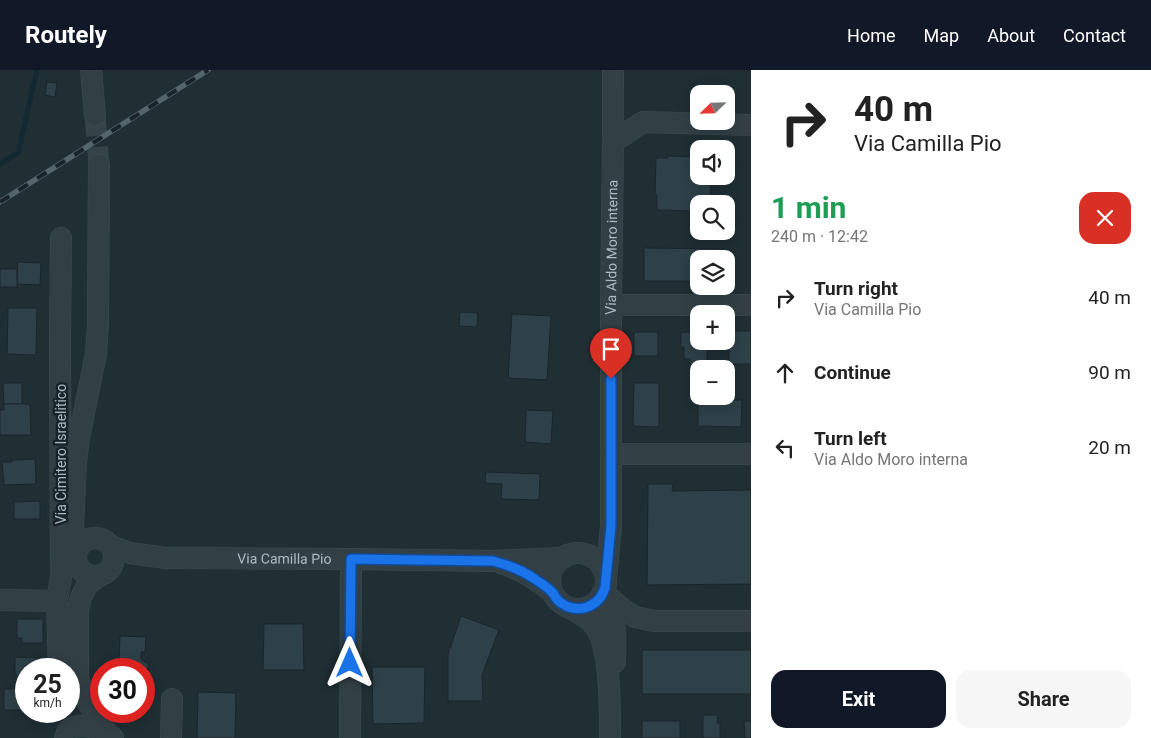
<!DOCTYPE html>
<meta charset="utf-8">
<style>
body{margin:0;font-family:Roboto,sans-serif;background:#f6f6f6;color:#222;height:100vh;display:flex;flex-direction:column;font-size:19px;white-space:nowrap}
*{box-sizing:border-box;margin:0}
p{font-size:16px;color:#767676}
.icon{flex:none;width:28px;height:28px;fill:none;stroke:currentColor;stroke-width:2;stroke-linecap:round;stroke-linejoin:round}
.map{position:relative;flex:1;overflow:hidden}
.side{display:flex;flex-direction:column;background:#fff;width:400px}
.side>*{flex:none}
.banner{background:#fff;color:#222;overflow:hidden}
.needle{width:32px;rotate:247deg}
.controls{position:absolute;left:690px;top:15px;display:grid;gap:10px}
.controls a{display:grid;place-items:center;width:45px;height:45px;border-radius:10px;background:#fff;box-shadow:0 2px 12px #0003;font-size:25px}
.speed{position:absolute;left:15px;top:588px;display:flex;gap:10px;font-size:25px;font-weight:700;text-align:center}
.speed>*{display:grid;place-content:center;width:65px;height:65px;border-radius:50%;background:#fff;box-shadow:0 2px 12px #0003;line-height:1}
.speed small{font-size:12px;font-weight:400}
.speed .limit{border:8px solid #d22;background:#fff;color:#111}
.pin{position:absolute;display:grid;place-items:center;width:42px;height:42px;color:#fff;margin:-51px -21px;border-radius:50% 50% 50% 0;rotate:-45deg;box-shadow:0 0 5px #0007}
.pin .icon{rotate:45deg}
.me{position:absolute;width:55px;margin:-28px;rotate:0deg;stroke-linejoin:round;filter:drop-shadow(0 0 4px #0008)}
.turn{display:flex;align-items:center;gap:18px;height:105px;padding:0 20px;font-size:22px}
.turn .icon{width:65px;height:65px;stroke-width:2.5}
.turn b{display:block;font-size:35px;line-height:42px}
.round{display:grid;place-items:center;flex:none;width:52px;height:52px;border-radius:15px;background:#f6f6f6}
.headline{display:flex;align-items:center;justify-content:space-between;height:85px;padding:0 20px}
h1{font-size:30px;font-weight:700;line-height:38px;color:#1e9e55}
.action{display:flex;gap:10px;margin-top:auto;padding:10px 20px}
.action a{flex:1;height:58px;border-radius:15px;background:#111827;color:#fff;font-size:20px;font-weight:700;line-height:58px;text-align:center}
.action a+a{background:#f6f6f6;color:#222}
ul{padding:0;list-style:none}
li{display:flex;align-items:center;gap:15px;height:75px;padding:0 20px}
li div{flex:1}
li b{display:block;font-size:19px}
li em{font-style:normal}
header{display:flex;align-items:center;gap:30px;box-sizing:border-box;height:70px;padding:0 25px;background:#111827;color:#fff}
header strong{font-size:24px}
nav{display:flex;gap:28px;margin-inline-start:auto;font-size:18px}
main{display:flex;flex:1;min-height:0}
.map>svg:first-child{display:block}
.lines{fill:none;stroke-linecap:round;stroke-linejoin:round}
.stream{stroke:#132931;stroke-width:5}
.building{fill:#2e4148;stroke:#1a262b}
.minor-tunnel{stroke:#344449;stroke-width:21;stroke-dasharray:21 11;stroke-linecap:butt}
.minor-casing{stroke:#3f4c51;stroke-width:22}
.minor{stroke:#324045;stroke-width:21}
.rail-casing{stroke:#54656c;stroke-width:5.5}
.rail{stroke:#182429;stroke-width:4;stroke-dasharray:11;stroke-linecap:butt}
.route-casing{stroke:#114b97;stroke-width:12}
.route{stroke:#1a73e8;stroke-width:9}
.labels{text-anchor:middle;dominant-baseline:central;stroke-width:5;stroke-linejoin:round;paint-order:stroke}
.street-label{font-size:14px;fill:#acbbc2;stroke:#182429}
</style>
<header>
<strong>Routely</strong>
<nav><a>Home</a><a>Map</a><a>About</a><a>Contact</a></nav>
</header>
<main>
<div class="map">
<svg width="751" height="668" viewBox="0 0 751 668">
<rect width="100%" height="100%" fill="#1f2f34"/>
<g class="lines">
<!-- stream -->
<polyline class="stream" points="0,94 18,83 37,0"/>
</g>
<!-- building -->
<g class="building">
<polygon points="47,12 57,13 55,27 45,25"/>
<polygon points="668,86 695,87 695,89 699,89 699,106 712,106 712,115 711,115 710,134 699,134 699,141 657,140 657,125 655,125 656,88 668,88"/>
<polygon points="644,178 720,179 720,189 699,189 699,211 644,211"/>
<polygon points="18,192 41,193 40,215 17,214"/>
<rect x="0" y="199" width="17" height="18"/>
<polygon points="8,238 37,238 36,285 7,284"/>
<polygon points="460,242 478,243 477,257 459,256"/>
<polygon points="512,244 551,246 547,310 508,308"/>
<rect x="729" y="261" width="22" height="33"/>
<rect x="634" y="262" width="24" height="24"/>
<polygon points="681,262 699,262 699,271 707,271 707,295 690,295 690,289 684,289 684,277 681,277"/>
<polygon points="3,313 22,313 22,334 4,334"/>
<polygon points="634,313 659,313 659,357 633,356"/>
<polygon points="698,330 742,330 741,357 698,356"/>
<polygon points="4,334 30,334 31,365 0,365 0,340 4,340"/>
<polygon points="526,340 553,341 551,374 525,372"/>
<polygon points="35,389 36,414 4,415 2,392 12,392 12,390"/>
<polygon points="486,402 540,404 539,430 501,429 502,414 485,413"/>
<polygon points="648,414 673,414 672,421 751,420 751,514 647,515"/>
<polygon points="40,431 40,449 14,449 14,432"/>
<polygon points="461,546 499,560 482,605 483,631 448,631 448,584"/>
<polygon points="17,549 43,549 43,573 22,573 22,568 17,568"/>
<polygon points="264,554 303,554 304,600 263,600"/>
<polygon points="120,566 146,567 145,582 141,582 141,590 149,594 144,612 144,599 118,599 118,590 119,590"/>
<rect x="642" y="580" width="109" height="44"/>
<polygon points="15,587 41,588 41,599 26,599 26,606 15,606"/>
<polygon points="372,597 425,597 424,653 373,654"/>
<polygon points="4,619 26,619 26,641 41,641 41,643 20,643 20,640 4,640"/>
<polygon points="198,622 236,623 235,668 197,668"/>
<polygon points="703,645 718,645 717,653 720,653 720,668 703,668"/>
<rect x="642" y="651" width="38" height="17"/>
<polygon points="744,651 751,651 751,668 745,668"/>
</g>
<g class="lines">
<!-- minor-tunnel -->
<polyline class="minor-tunnel" points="95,45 99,95"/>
<defs>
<g id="minor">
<polyline points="91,0 95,45"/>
<polyline points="613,72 643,52 751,55"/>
<polyline points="611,235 751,235"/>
<polyline points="611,384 751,384"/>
<circle cx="95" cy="487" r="19"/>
<path id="s1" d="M111,476L130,483L166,488L351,489L493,491L563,488"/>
<polyline points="78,479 73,456 76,392 79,367 96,284 98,254 99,95"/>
<circle cx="578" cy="511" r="28"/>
<path d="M501,493C520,499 537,510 552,522"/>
<polyline points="99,506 88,514 81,527 78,540 78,607 84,626 107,663 113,668"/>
<path id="s2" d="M606,509L611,456V235L613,72V0"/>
<polyline points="603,522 621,538 635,547 654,551 751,551"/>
<polyline points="602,525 613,551 615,561 615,592"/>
<polyline points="0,530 57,531"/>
<path d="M570,538C579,543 588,548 595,556C611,578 610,641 610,668"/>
<polyline points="59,599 57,531 61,507 60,274 61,168"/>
<path d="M65,668C71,647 93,658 107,663"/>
<polyline points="171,668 172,629"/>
<polyline points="350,668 351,489"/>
</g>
</defs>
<!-- minor casing -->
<use href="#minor" class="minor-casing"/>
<!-- minor -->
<use href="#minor" class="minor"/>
<defs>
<polyline id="rail" points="0,132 208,0"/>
</defs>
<!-- rail casing -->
<use href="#rail" class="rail-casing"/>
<!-- rail -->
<use href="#rail" class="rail"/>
</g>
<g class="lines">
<defs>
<path id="route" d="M350,593L351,489L493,491C508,495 524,501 536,510C541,513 547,517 552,522C555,525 554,525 556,528C563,537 576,541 587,537C596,534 602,527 605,518L611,456V309"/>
</defs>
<!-- route casing -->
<use href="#route" class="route-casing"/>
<!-- route -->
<use href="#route" class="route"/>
</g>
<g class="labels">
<!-- street labels -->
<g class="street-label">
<text stroke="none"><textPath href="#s2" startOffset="332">Via Aldo Moro interna</textPath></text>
<text transform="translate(61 384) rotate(-90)">Via Cimitero Israelitico</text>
<text stroke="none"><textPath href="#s1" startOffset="175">Via Camilla Pio</textPath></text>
</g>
</g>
</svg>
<div class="controls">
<a><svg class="needle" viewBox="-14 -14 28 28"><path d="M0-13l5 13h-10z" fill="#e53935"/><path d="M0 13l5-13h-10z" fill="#767676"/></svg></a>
<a><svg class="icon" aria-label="sound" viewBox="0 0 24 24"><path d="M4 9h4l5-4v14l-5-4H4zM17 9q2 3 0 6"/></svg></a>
<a><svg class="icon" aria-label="search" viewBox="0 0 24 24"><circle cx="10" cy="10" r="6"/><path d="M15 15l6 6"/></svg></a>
<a><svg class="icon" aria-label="layers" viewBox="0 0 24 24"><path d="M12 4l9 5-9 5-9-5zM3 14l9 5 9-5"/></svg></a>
<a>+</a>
<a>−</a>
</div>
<div class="speed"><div>25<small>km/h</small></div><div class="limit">30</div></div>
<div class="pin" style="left:611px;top:309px;background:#d93025"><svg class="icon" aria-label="arrive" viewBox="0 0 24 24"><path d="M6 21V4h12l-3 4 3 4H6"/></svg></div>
<svg class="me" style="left:350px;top:593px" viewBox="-20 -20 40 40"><path d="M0-17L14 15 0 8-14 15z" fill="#1a73e8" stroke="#fff" stroke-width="4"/></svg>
</div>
<section class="side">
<div class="banner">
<div class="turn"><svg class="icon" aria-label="right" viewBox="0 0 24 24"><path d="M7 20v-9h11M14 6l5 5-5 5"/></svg><div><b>40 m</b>Via Camilla Pio</div></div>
</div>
<div class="headline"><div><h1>1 min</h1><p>240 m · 12:42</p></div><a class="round" style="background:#d93025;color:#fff"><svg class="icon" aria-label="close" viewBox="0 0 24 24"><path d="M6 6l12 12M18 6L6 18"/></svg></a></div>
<ul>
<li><svg class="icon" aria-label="right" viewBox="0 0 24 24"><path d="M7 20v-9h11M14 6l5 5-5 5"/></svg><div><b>Turn right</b><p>Via Camilla Pio</p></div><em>40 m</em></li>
<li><svg class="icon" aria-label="ahead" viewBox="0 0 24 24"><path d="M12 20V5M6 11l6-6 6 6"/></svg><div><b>Continue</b></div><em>90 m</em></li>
<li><svg class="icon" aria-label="left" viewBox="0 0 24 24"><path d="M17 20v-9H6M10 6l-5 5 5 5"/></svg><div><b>Turn left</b><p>Via Aldo Moro interna</p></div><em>20 m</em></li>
</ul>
<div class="action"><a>Exit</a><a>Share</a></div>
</section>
</main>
